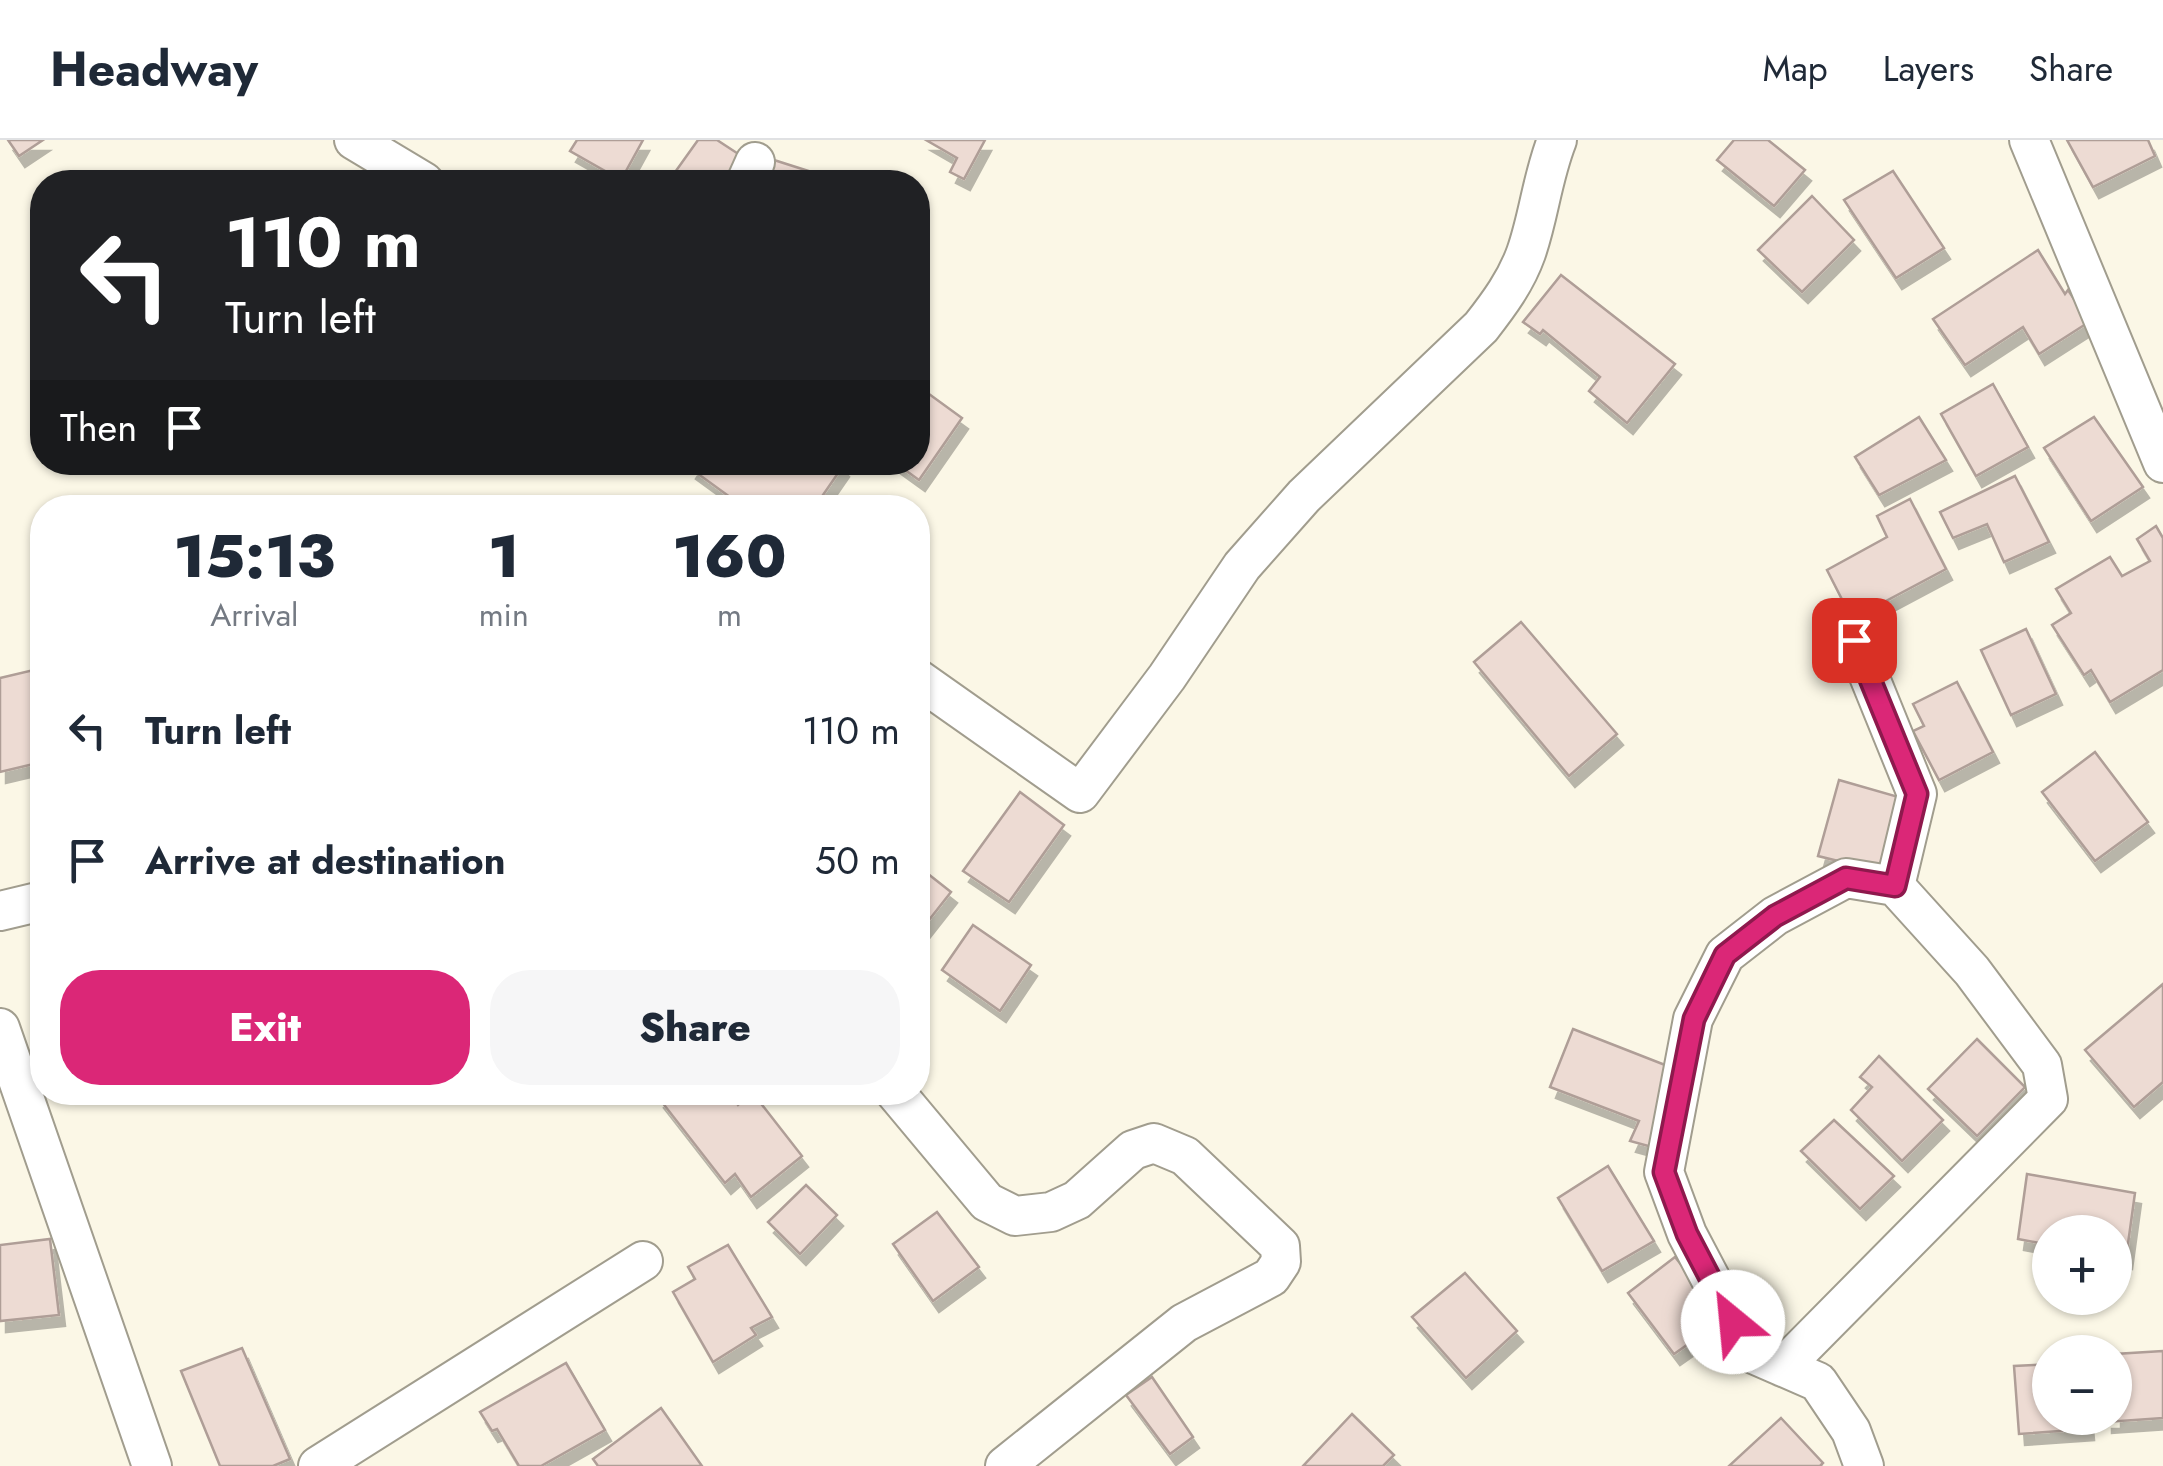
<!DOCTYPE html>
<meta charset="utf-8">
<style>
body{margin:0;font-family:Jost,sans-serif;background:#f6f6f7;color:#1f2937;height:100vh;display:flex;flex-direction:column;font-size:38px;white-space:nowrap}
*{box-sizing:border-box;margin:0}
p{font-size:32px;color:#747a83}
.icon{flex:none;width:55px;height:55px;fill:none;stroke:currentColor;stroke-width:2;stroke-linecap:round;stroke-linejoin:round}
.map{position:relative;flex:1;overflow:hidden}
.panel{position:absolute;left:30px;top:355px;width:900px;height:610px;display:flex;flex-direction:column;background:#fff;border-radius:40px;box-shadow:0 2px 8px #0004}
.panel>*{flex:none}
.hud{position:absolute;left:30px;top:30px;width:900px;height:305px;border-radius:40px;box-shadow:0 2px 8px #0004;background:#202124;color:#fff;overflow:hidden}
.tools{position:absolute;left:2032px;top:1075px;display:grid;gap:20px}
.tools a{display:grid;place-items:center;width:100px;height:100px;border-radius:50%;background:#fff;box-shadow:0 2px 8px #0004;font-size:50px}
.pin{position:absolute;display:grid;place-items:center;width:85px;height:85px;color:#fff;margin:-42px;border-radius:20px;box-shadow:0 5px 15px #0006}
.me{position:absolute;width:110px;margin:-55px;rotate:332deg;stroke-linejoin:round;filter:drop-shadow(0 0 8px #0008)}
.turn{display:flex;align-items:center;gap:35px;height:210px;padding:0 30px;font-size:45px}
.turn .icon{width:130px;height:130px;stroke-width:2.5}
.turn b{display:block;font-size:70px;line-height:85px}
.then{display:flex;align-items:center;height:95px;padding:0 30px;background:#0003;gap:20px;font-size:38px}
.eta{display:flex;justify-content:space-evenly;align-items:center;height:170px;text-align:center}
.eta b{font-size:60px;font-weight:800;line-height:70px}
.action{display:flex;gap:20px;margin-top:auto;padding:20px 30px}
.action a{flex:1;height:115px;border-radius:40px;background:#db2777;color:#fff;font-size:40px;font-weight:800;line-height:115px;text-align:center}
.action a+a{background:#f6f6f7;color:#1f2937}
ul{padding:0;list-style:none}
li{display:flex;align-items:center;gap:30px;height:130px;padding:0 30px}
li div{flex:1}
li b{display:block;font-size:38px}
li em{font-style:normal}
header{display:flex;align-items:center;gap:60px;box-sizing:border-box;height:140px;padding:0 50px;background:#fff;border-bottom:2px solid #e0e1e3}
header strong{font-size:48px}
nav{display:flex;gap:55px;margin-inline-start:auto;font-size:35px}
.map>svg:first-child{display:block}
.building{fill:#eddbd3;stroke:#af9e97;stroke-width:2.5;filter:url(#shadow)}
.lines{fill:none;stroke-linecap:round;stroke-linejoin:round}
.minor-casing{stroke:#a19d8e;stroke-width:42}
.minor{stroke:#fff;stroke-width:38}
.route-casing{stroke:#8e194d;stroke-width:25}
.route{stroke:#db2777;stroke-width:18}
</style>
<header>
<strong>Headway</strong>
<nav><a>Map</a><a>Layers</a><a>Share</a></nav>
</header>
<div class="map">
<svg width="2163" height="1326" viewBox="0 0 2163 1326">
<defs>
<filter id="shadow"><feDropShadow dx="6" dy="11" stdDeviation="0" flood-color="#0004"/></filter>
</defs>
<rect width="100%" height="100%" fill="#fbf7e6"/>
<!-- building -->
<g class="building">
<polygon points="8,0 43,0 19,16"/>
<polygon points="577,0 643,0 621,40 570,11"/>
<polygon points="698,0 717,0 743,17 724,42 668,42"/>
<polygon points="926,0 985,0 964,39 950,32 957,18"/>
<polygon points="1734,0 1768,0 1805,30 1774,66 1717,20"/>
<polygon points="2067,0 2148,0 2155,16 2093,47"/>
<polygon points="774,20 843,42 768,42"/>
<polygon points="1893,31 1944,108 1896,138 1844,60"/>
<polygon points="1812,56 1854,100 1802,152 1758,110"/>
<polygon points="2038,110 2065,154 2068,150 2089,182 2039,214 2023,187 1965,225 1933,179"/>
<polygon points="1561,135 1675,224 1627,283 1589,251 1600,237 1543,190 1540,194 1523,182"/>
<polygon points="1993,244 2028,307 1976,336 1941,274"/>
<polygon points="918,246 962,278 919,340 894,322 918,322"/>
<polygon points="1919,277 1946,320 1879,355 1855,317"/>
<polygon points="2094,277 2143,347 2091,381 2044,308"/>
<polygon points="694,322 839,322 843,326 814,368 745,368 690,328"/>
<polygon points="2015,336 2049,402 2004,422 1987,384 1953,398 1940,372"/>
<polygon points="1910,359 1946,429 1852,479 1827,430 1887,397 1877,376"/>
<polygon points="2156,386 2163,398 2163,530 2110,562 2091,530 2084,535 2052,485 2071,473 2056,449 2110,417 2122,436 2150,421 2137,399"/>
<polygon points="1521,482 1617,594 1569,636 1474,522"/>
<polygon points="2026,489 2056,554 2011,575 1981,510"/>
<polygon points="42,528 42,622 0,632 0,538"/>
<polygon points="1957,542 1993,612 1939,640 1913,591 1924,586 1913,564"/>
<polygon points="2095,612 2148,682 2095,721 2042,652"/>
<polygon points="1839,640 1902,658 1883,732 1818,716"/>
<polygon points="1020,652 1064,685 1009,762 963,731"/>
<polygon points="918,726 951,752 918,794"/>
<polygon points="973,785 1031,825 1000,871 942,830"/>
<polygon points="2163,844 2163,942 2134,967 2085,910"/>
<polygon points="1573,889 1683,932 1652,1007 1630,1001 1639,981 1550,947"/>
<polygon points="1977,899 2025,947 1977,996 1928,949"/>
<polygon points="1879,916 1943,980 1902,1021 1851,970 1872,947 1860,937"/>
<polygon points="664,952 728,952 738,965 752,952 802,1016 751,1057 735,1034 725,1043 658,957"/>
<polygon points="1834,980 1894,1036 1860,1069 1801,1011"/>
<polygon points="1608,1026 1654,1101 1602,1131 1558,1058"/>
<polygon points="2027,1034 2135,1053 2126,1118 2115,1116 2115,1092 2050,1092 2050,1105 2018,1099"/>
<polygon points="806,1045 837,1075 800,1114 768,1082"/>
<polygon points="937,1072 979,1127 933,1161 893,1104"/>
<polygon points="50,1099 59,1175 0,1181 0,1105"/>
<polygon points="728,1105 772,1177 751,1188 756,1195 713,1222 673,1152 695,1139 688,1127"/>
<polygon points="1675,1117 1724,1179 1674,1214 1628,1153"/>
<polygon points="1465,1133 1517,1191 1466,1238 1412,1177"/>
<polygon points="242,1208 290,1319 273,1326 220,1326 181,1231"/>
<polygon points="2163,1211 2163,1278 2106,1282 2106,1278 2115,1278 2115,1214"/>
<polygon points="566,1223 605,1290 541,1326 519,1326 497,1289 492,1291 480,1272"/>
<polygon points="2050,1224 2050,1278 2087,1278 2088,1289 2019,1294 2014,1226"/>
<polygon points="1152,1237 1193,1297 1170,1314 1126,1255"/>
<polygon points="661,1268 702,1326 598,1326 593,1319"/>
<polygon points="1352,1274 1394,1315 1383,1326 1303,1326"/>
<polygon points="1781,1278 1823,1323 1820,1326 1729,1326"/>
</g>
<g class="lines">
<defs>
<g id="minor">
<polyline points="354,0 424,42"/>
<polyline points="2029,0 2163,323"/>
<polyline points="746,42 755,22"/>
<polyline points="1854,499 1917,654 1895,746"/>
<path d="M918,539L1080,653L1167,537L1242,426L1304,356L1481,187C1499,164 1516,141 1526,113C1539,76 1542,38 1557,0"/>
<polyline points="0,771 42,761"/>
<polyline points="0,888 152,1326"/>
<polyline points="895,952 987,1062 1015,1076 1051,1072 1077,1060 1133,1010 1154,1003 1185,1016 1280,1106 1281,1122 1271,1137 1184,1183 1005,1326"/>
<polyline points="1783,1227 2048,959 2042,925 1972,831 1895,746 1846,738 1775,776 1725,815 1693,879 1664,1032 1687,1094 1749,1212 1818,1242 1851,1291 1864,1326"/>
<polyline points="318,1326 643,1121"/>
</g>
</defs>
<!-- minor casing -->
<use href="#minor" class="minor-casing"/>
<!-- minor -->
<use href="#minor" class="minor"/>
</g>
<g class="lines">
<defs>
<polyline id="route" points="1733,1182 1687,1094 1664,1032 1694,879 1725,815 1775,776 1846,738 1895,746 1917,654 1854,500"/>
</defs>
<!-- route casing -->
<use href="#route" class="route-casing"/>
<!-- route -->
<use href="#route" class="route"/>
</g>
</svg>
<div class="tools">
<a>+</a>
<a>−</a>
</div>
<div class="pin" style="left:1854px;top:500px;background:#d93025"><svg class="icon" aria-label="arrive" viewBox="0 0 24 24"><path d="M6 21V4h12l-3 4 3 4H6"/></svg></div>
<svg class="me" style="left:1733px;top:1182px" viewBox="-20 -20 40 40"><circle r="19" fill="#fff"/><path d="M0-13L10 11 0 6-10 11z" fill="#db2777"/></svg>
<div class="hud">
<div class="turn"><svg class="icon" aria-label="left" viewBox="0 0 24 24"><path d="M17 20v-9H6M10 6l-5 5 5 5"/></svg><div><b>110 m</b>Turn left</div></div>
<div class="then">Then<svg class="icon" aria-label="arrive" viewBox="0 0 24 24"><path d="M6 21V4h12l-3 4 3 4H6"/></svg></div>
</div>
<section class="panel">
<div class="eta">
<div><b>15:13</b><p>Arrival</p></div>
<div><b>1</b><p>min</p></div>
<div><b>160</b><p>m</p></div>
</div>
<ul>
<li><svg class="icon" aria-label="left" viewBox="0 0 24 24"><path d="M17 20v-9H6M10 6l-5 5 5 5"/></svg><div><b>Turn left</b></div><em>110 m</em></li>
<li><svg class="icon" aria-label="arrive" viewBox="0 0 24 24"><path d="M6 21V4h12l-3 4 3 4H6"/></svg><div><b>Arrive at destination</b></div><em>50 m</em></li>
</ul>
<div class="action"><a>Exit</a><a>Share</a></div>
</section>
</div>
